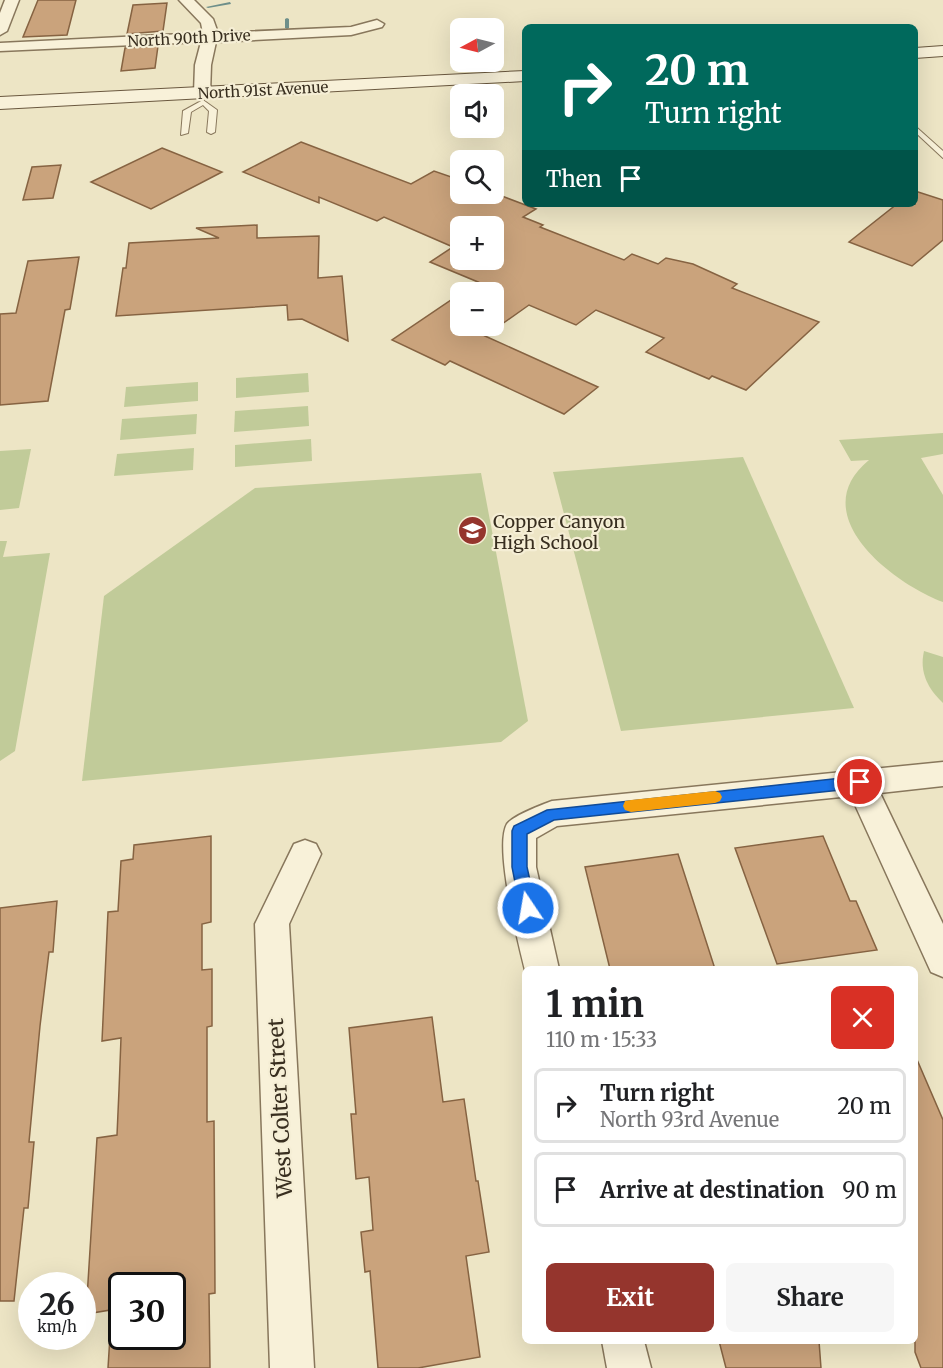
<!DOCTYPE html>
<meta charset="utf-8">
<style>
body{margin:0;font-family:Merriweather,serif;background:#f6f6f6;color:#202124;height:100vh;display:flex;flex-direction:column;font-size:22px;white-space:nowrap}
*{box-sizing:border-box;margin:0}
p{font-size:20px;color:#757577}
.icon{flex:none;width:33px;height:33px;fill:none;stroke:currentColor;stroke-width:2;stroke-linecap:round;stroke-linejoin:round}
.map{position:relative;flex:1;overflow:hidden}
.side{position:absolute;left:522px;top:966px;width:396px;height:378px;display:flex;flex-direction:column;background:#fff;border-radius:9px;box-shadow:0 6px 24px #0002}
.side>*{flex:none}
.guide{position:absolute;left:522px;top:24px;width:396px;height:183px;border-radius:9px;box-shadow:0 6px 24px #0002;background:#00695c;color:#fff;overflow:hidden}
.needle{width:39px;rotate:263deg}
.tools{position:absolute;left:450px;top:18px;display:grid;gap:12px}
.tools a{display:grid;place-items:center;width:54px;height:54px;border-radius:9px;background:#fff;box-shadow:0 6px 24px #0002;font-size:30px}
.speed{position:absolute;left:18px;top:1272px;display:flex;gap:12px;font-size:30px;font-weight:700;text-align:center}
.speed>*{display:grid;place-content:center;width:78px;height:78px;border-radius:50%;background:#fff;box-shadow:0 6px 24px #0002;line-height:1}
.speed small{font-size:15px;font-weight:400}
.speed .limit{border:3px solid #111;border-radius:9px;background:#fff;color:#111}
.pin{position:absolute;display:grid;place-items:center;width:51px;height:51px;color:#fff;margin:-26px;border:3px solid #fff;border-radius:50%;box-shadow:0 2px 6px #0007}
.me{position:absolute;width:66px;margin:-33px;rotate:348deg;stroke-linejoin:round;filter:drop-shadow(0 0 4px #0008)}
.turn{display:flex;align-items:center;gap:21px;height:126px;padding:0 24px;font-size:27px}
.turn .icon{width:78px;height:78px;stroke-width:2.5}
.turn b{display:block;font-size:42px;line-height:51px}
.then{display:flex;align-items:center;height:57px;padding:0 24px;background:#0003;gap:12px;font-size:22px}
.round{display:grid;place-items:center;flex:none;width:63px;height:63px;border-radius:9px;background:#f6f6f6}
.headline{display:flex;align-items:center;justify-content:space-between;height:102px;padding:0 24px}
h1{font-size:36px;font-weight:700;line-height:45px}
.action{display:flex;gap:12px;margin-top:auto;padding:12px 24px}
.action a{flex:1;height:69px;border-radius:9px;background:#95352d;color:#fff;font-size:24px;font-weight:700;line-height:69px;text-align:center}
.action a+a{background:#f6f6f6;color:#202124}
ul{padding:0;list-style:none}
li{display:flex;align-items:center;gap:18px;height:75px;margin:0 12px 9px;padding:0 12px;border:3px solid #e0e0e0;border-radius:9px}
li div{flex:1}
li b{display:block;font-size:22px}
li em{font-style:normal}
.map>svg:first-child{display:block}
.green{fill:#c1cb99}
.lines{fill:none;stroke-linecap:round;stroke-linejoin:round}
.stream{fill:#6e8f8a;fill-rule:evenodd}
.building{fill:#caa37c;stroke:#866342;stroke-width:1.5;fill-rule:evenodd}
.lane-casing{stroke:#88775c;stroke-width:2}
.street-casing{stroke:#88775c;stroke-width:3}
.secondary-casing{stroke:#6a583f;stroke-width:2}
.lane{fill:#f8f1d9;fill-rule:evenodd}
.street{fill:#f8f1d9;fill-rule:evenodd}
.secondary{fill:#f8f1d9;fill-rule:evenodd}
.route{fill:#1a73e8;stroke:#114b97;stroke-width:1.5}
.slow{fill:#f59e0b}
.labels{text-anchor:middle;dominant-baseline:central;stroke-width:4.5;stroke-linejoin:round;paint-order:stroke}
.far-street-label{font-size:15px;fill:#382e1f;stroke:#f5eed5}
.poi-label{font-size:18px;fill:#382e1f;stroke:#f5eed5;text-anchor:start}
.near-street-label{font-size:21px;fill:#382e1f;stroke:#f5eed5}
</style>
<div class="map">
<svg width="943" height="1368" viewBox="0 0 943 1368">
<rect width="100%" height="100%" fill="#ede5c5"/>
<!-- green -->
<g class="green">
<polygon points="308,373 309,392 236,398 236,378"/>
<polygon points="198,382 198,401 124,407 126,387"/>
<polygon points="308,406 309,426 234,432 235,411"/>
<polygon points="197,414 196,434 120,440 122,419"/>
<path d="M943,433V454L921,458L943,495V602C892,583 803,514 869,460L851,461L839,440Z"/>
<polygon points="311,439 312,461 235,467 235,445"/>
<polygon points="194,448 193,470 114,476 117,454"/>
<polygon points="31,449 19,508 0,510 0,451"/>
<polygon points="743,457 854,708 621,731 553,472"/>
<polygon points="481,473 528,721 501,742 82,781 104,596 255,488"/>
<polygon points="0,541 7,541 3,557 50,553 15,751 0,761"/>
<path d="M924,651L943,657V703C928,689 919,672 924,651Z"/>
</g>
<g class="lines">
<!-- stream -->
<g class="stream">
<polygon points="230,2 231,4 208,8 206,7"/>
<polygon points="287,18 289,19 289,28 287,29 285,28 285,19"/>
</g>
</g>
<!-- building -->
<g class="building">
<polygon points="38,0 76,0 67,35 23,37"/>
<polygon points="167,3 163,31 127,34 133,5"/>
<polygon points="158,46 155,68 121,71 125,48"/>
<path d="M301,142L411,184L434,171L460,180V194L494,193L536,209L523,217L543,225L540,227L624,260L632,254L658,264L666,258L693,264L737,284L732,288L819,322L746,390L712,376L709,379L646,352L664,338L596,310L576,325L529,305L485,336L598,387L564,414L450,361L445,365L392,340L460,294V326H494V292H462L478,282L430,262L453,247L384,217L377,221L319,197V203L243,172ZM460,226H494V260H460Z"/>
<polygon points="162,148 222,172 151,209 91,182"/>
<polygon points="61,165 53,198 23,200 32,167"/>
<polygon points="915,191 943,200 943,240 912,266 849,242 897,204 915,204"/>
<polygon points="257,225 257,238 319,236 318,278 342,276 348,341 302,319 288,320 287,305 116,316 123,268 126,268 129,243 219,238 196,228"/>
<polygon points="79,257 70,309 65,310 48,401 0,405 0,314 16,313 28,261"/>
<polygon points="211,836 211,922 202,924 202,970 212,969 212,1026 207,1027 207,1122 214,1121 215,1293 209,1294 210,1368 108,1368 110,1336 172,1336 172,1286 122,1286 122,1308 86,1314 97,1138 117,1135 119,1090 121,1038 102,1041 108,912 118,911 121,861 133,859 134,845"/>
<polygon points="823,836 850,901 856,901 877,950 777,964 735,848"/>
<polygon points="678,854 715,969 610,969 585,867"/>
<polygon points="57,901 53,952 49,952 40,1026 29,1142 34,1142 28,1208 24,1208 14,1301 0,1301 0,908"/>
<polygon points="432,1017 443,1102 464,1099 476,1181 478,1181 489,1252 466,1256 480,1357 418,1368 378,1368 370,1271 365,1272 361,1232 373,1230 369,1177 356,1179 351,1114 356,1114 349,1028"/>
<polygon points="915,1055 943,1120 943,1368 921,1368 915,1352"/>
<polygon points="719,1341 819,1341 821,1368 726,1368"/>
</g>
<g class="lines">
<defs>
<g id="lane">
<polygon points="203,100 217,110 215,132 211,134 207,132 209,111 203,105 191,112 188,133 181,135 183,111"/>
<polygon points="915,126 943,151 943,158 915,132"/>
</g>
<g id="street">
<polygon points="5,0 19,0 7,31 0,35 0,13"/>
<polygon points="179,0 194,0 213,19 218,33 351,27 377,20 384,24 382,27 351,35 216,42 211,65 210,93 202,98 194,93 195,65 201,42 0,51 0,43 203,33 201,23"/>
<path d="M943,762V786L880,793L943,924V977L931,972L851,796L557,826L536,838V867L559,969L525,970C518,942 494,846 507,824C513,816 541,805 552,801Z"/>
<polygon points="305,840 316,844 321,854 289,924 314,1368 270,1368 255,924 294,844"/>
<polygon points="602,1341 644,1341 651,1368 607,1368"/>
</g>
<g id="secondary">
<polygon points="943,46 943,56 915,58 915,48"/>
<polygon points="525,71 525,81 0,109 0,97"/>
</g>
</defs>
<!-- lane casing -->
<use href="#lane" class="lane-casing"/>
<!-- street casing -->
<use href="#street" class="street-casing"/>
<!-- secondary casing -->
<use href="#secondary" class="secondary-casing"/>
<!-- lane -->
<use href="#lane" class="lane"/>
<!-- street -->
<use href="#street" class="street"/>
<!-- secondary -->
<use href="#secondary" class="secondary"/>
</g>
<!-- route -->
<polygon class="route" points="860,776 865,778 868,782 865,786 860,788 554,820 527,834 527,867 536,908 534,913 528,915 523,913 520,908 512,867 512,831 514,826 547,810"/>
<!-- slow -->
<polygon class="slow" points="715,791 720,793 722,797 720,801 715,803 631,812 625,810 623,806 625,801 631,800"/>
<!-- icons -->
<defs>
<symbol id="school-disc" viewBox="-11 -11 22 22"><circle r="9.5" fill="#95352d" stroke="#f5eed5"/><path d="M0-5L7-2L0 1L-7-2ZM-4 1L0 2.5L4 1V4Q0 6-4 4Z" fill="#fff"/></symbol>
</defs>
<g fill-rule="evenodd">
<use href="#school-disc" x="456" y="514" width="33" height="33"/>
</g>
<g class="labels">
<!-- far-street labels -->
<g class="far-street-label">
<text transform="translate(189 38) rotate(-3)">North 90th Drive</text>
<text transform="translate(263 90) rotate(-3)">North 91st Avenue</text>
</g>
<!-- poi labels -->
<g class="poi-label">
<text x="493" y="521">Copper Canyon<tspan x="493" dy="21">High School</tspan></text>
</g>
<!-- near-street labels -->
<g class="near-street-label">
<text transform="translate(280 1108) rotate(-93)">West Colter Street</text>
</g>
</g>
</svg>
<div class="tools">
<a><svg class="needle" viewBox="-14 -14 28 28"><path d="M0-13l5 13h-10z" fill="#e53935"/><path d="M0 13l5-13h-10z" fill="#757577"/></svg></a>
<a><svg class="icon" aria-label="sound" viewBox="0 0 24 24"><path d="M4 9h4l5-4v14l-5-4H4zM17 9q2 3 0 6"/></svg></a>
<a><svg class="icon" aria-label="search" viewBox="0 0 24 24"><circle cx="10" cy="10" r="6"/><path d="M15 15l6 6"/></svg></a>
<a>+</a>
<a>−</a>
</div>
<div class="speed"><div>26<small>km/h</small></div><div class="limit">30</div></div>
<div class="pin" style="left:860px;top:782px;background:#d93025"><svg class="icon" aria-label="arrive" viewBox="0 0 24 24"><path d="M6 21V4h12l-3 4 3 4H6"/></svg></div>
<svg class="me" style="left:528px;top:908px" viewBox="-20 -20 40 40"><circle r="17" fill="#1a73e8" stroke="#fff" stroke-width="3"/><path d="M0-11L8 9 0 5-8 9z" fill="#fff"/></svg>
<div class="guide">
<div class="turn"><svg class="icon" aria-label="right" viewBox="0 0 24 24"><path d="M7 20v-9h11M14 6l5 5-5 5"/></svg><div><b>20 m</b>Turn right</div></div>
<div class="then">Then<svg class="icon" aria-label="arrive" viewBox="0 0 24 24"><path d="M6 21V4h12l-3 4 3 4H6"/></svg></div>
</div>
<section class="side">
<div class="headline"><div><h1>1 min</h1><p>110 m · 15:33</p></div><a class="round" style="background:#d93025;color:#fff"><svg class="icon" aria-label="close" viewBox="0 0 24 24"><path d="M6 6l12 12M18 6L6 18"/></svg></a></div>
<ul>
<li><svg class="icon" aria-label="right" viewBox="0 0 24 24"><path d="M7 20v-9h11M14 6l5 5-5 5"/></svg><div><b>Turn right</b><p>North 93rd Avenue</p></div><em>20 m</em></li>
<li><svg class="icon" aria-label="arrive" viewBox="0 0 24 24"><path d="M6 21V4h12l-3 4 3 4H6"/></svg><div><b>Arrive at destination</b></div><em>90 m</em></li>
</ul>
<div class="action"><a>Exit</a><a>Share</a></div>
</section>
</div>
